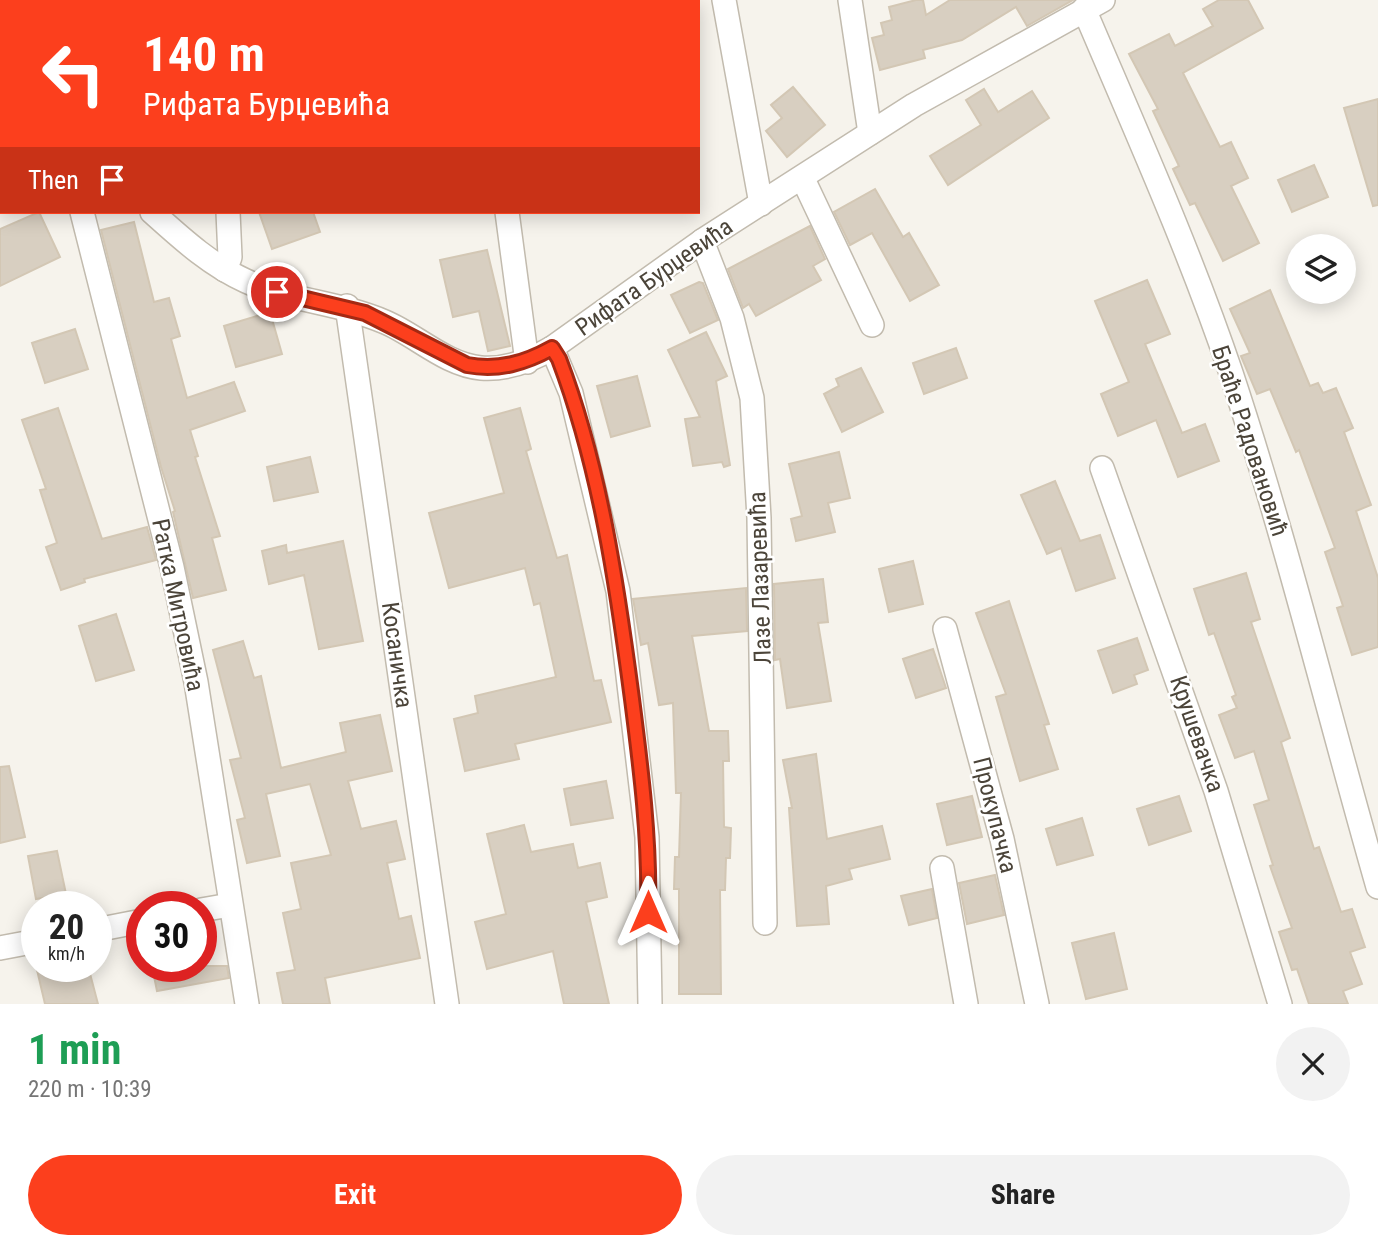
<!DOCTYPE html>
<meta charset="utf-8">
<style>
body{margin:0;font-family:"Roboto Condensed",sans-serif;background:#f2f2f2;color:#222;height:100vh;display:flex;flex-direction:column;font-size:26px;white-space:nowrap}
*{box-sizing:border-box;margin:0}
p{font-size:23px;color:#767676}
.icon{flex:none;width:38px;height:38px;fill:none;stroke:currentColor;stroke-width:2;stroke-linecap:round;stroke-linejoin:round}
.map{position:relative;height:1004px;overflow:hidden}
.drawer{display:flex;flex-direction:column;background:#fff;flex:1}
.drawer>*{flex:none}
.hud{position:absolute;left:0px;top:0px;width:700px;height:214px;box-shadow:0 4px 18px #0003;background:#fc3f1d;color:#fff;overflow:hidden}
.tools{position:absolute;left:1286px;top:234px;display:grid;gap:14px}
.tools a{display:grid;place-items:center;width:70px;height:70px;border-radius:50%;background:#fff;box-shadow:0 4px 18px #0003;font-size:35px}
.speed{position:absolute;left:21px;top:891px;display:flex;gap:14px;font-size:35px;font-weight:700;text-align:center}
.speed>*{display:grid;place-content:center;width:91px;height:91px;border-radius:50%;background:#fff;box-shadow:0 4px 18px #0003;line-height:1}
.speed small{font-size:18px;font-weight:400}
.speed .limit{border:10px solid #d22;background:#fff;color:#111}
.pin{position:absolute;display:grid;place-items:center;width:60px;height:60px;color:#fff;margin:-30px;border:4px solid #fff;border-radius:50%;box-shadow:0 2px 7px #0007}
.me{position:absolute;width:77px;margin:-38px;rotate:0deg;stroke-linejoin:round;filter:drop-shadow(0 0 5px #0008)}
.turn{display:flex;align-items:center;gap:24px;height:147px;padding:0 28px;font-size:32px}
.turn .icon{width:91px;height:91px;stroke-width:2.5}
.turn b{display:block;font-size:49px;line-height:60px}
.then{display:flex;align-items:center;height:66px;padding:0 28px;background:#0003;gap:14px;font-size:26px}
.round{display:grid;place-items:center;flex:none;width:74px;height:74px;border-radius:37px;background:#f2f2f2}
.headline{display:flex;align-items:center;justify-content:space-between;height:119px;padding:0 28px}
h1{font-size:42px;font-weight:700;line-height:52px;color:#1e9e55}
.button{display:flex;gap:14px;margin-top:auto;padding:14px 28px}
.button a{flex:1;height:80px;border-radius:42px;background:#fc3f1d;color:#fff;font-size:28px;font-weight:700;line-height:80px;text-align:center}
.button a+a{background:#f2f2f2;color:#222}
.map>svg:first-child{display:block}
.building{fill:#d8cfc1;stroke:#d3c7b4;stroke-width:2}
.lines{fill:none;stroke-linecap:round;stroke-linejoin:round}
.street-casing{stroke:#c2bbae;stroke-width:26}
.street{stroke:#fff;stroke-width:23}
.route-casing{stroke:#a42913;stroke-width:18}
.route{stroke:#fc3f1d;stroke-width:12}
.labels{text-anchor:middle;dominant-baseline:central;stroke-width:5;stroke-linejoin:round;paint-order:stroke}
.street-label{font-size:24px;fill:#4b4439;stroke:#fff}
</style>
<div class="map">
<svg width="1378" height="1004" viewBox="0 0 1378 1004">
<rect width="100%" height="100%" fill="#f6f3ec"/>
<!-- building -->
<g class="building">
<polygon points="916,0 923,0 926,15 950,0 1073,0 1027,26 1016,7 962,40 923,50 925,58 880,70 872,38 884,35 881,23 892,20 889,7"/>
<polygon points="1219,0 1248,0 1263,28 1183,73 1220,147 1231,142 1248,178 1231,186 1259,243 1223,261 1195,203 1190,205 1173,169 1179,166 1153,111 1158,109 1129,54 1169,34 1175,46 1213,26 1203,9"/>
<polygon points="793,87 825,125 787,157 766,131 782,118 771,105"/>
<polygon points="984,89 998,112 1032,91 1049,118 948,185 930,156 981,125 966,100"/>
<polygon points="1378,99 1378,205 1373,206 1344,108"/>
<polygon points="1314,165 1328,197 1292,212 1278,180"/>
<polygon points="875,189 903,237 909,233 939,285 910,301 872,233 850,245 834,212"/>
<polygon points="39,212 60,257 0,286 0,229"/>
<polygon points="259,212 313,212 320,232 272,249"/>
<polygon points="134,222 154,302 169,298 180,336 171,339 187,398 234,382 245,411 190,430 198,456 195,457 220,536 212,538 226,590 193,598 173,512 175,511 161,467 101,230"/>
<polygon points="810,226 825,259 813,266 821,280 756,316 749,304 743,308 728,269"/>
<polygon points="487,250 510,346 488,351 479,311 453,317 440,260"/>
<polygon points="1147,280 1170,334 1145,344 1182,433 1205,424 1219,461 1178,477 1156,420 1118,436 1101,394 1129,382 1095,301"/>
<polygon points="699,282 703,283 718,320 690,333 671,295"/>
<polygon points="1270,290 1310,386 1318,383 1323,393 1336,388 1353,428 1344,432 1371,505 1356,511 1378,578 1378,647 1352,655 1337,608 1343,606 1325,552 1335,548 1299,450 1296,452 1270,389 1257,394 1241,356 1250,353 1230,309"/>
<polygon points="270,312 282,354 236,367 224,326"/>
<polygon points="75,329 88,369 45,383 32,343"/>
<polygon points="706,332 727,376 716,381 730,465 724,467 722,462 693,466 685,419 700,417 668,350"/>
<polygon points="956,348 967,378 924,394 913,363"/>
<polygon points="861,368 883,412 842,432 824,394 839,386 836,379"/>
<polygon points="637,376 650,426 611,437 597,386"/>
<polygon points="58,408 102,539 147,527 156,560 84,579 85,582 61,590 46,547 57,543 40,490 46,489 22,420"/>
<polygon points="520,408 531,449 526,451 557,558 567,555 594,681 601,680 611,722 515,744 519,759 465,771 454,719 478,713 475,696 556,677 540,603 534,605 525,568 449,588 429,513 504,493 484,418"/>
<polygon points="839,452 850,498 828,503 835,532 796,541 791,519 802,516 789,464"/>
<polygon points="310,457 318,492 274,501 267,467"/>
<polygon points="1055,481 1080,541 1100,535 1115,578 1076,591 1061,548 1047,554 1021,495"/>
<polygon points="343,541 363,641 319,649 304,575 269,584 262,551 286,545 287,553"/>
<polygon points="913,561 923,604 889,612 879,569"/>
<polygon points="1246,573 1260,619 1251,622 1290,738 1281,742 1314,849 1319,847 1341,912 1352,909 1365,947 1350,952 1362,984 1343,991 1348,1004 1309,1004 1297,969 1292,970 1279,932 1292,928 1270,866 1273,865 1254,805 1269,800 1254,751 1235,758 1219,715 1237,708 1232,697 1236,695 1214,633 1209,635 1194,589"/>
<polygon points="823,579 828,622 818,623 831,701 787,708 780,659 775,660 774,584"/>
<polygon points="746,588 747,631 692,636 709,731 728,731 729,761 723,761 724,827 731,828 730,858 726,858 725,890 720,890 721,994 679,994 679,889 674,889 675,857 679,857 681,793 676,793 673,703 659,705 648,643 641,645 633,599"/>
<polygon points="1009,601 1049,724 1044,725 1058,769 1020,781 996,697 1006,694 976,613"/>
<polygon points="116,614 134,670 96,681 79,626"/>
<polygon points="1137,638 1148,670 1134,675 1137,684 1113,693 1098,651"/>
<polygon points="243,641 254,678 261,676 281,768 346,752 340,723 380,715 392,771 348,781 361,829 396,821 405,859 387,863 399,919 411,916 420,958 325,978 330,1004 283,1004 277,973 295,970 283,913 301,909 291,863 331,855 310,784 266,794 280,856 247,863 237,820 245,818 230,760 241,758 213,650"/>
<polygon points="933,649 946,688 916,698 903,659"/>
<polygon points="816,754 827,839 882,826 890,859 849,869 852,879 826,886 829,924 797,926 789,808 792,808 783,760"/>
<polygon points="9,766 25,837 0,843 0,767"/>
<polygon points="606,781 613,818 571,825 564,789"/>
<polygon points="972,796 982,837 947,845 937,804"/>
<polygon points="1179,796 1191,831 1149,845 1137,809"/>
<polygon points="1082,818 1093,855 1057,865 1046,829"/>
<polygon points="524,825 531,852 573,844 578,868 600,863 607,897 586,902 609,1004 564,1004 553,951 487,969 475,922 506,914 487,834"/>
<polygon points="57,851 66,894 36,899 28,856"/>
<polygon points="995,875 1004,915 967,924 959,883"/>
<polygon points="932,889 937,918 909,925 901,896"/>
<polygon points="1114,933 1127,989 1086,999 1072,943"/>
<polygon points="54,966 88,966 98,1004 45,1004 37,970"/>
<polygon points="152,966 227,966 229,978 157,991"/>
</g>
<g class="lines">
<defs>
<g id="street">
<polyline points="199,0 199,2"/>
<polyline points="478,0 478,2"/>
<polyline points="724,0 761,204"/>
<polyline points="850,0 870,133"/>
<path d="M1084,9C1135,129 1189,249 1231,373C1287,542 1329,716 1378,887"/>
<polyline points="803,179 872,325"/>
<polyline points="0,199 2,198"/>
<polyline points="82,212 172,567 196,682 247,1004"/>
<path d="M152,212C181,238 210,265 246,281C290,301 338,302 385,322C416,335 446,365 481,368C506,370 530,361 552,348L702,241L914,105L1103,0"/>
<polyline points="507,212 527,362"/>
<polyline points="702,241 732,318 752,398 759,518 765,923"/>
<polyline points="225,270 230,257 228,212"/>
<polyline points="347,306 447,1004"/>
<polyline points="552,348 571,393 618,591 647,837 650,1004"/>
<polyline points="1102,468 1216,791 1280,1004"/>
<polyline points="945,629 1002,839 1037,1004"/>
<polyline points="942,868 966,1004"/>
<polyline points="201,910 230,905"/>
<polyline points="96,930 142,921"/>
<polyline points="0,948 37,941"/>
</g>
</defs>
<!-- street casing -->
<use href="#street" class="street-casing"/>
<!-- street -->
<use href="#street" class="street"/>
</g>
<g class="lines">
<defs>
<path id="route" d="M277,292L365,313L467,365C498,371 525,363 552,348L559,359C600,467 617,585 632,699C641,769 650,840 648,912"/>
</defs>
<!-- route casing -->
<use href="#route" class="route-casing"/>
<!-- route -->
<use href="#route" class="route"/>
</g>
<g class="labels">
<!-- street labels -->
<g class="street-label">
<text transform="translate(654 277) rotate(-35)">Рифата Бурџевића</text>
<text transform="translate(1250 441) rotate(72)">Браће Радовановић</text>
<text transform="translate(760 578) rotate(-92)">Лазе Лазаревића</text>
<text transform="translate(178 605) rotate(78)">Ратка Митровића</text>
<text transform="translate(397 655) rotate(82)">Косаничка</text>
<text transform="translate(1197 734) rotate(71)">Крушевачка</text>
<text transform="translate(995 815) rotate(76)">Прокупачка</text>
</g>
</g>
</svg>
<div class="tools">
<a><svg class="icon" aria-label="layers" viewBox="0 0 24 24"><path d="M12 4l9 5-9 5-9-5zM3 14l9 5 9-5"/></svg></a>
</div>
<div class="speed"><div>20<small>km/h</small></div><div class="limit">30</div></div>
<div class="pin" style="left:277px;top:292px;background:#d93025"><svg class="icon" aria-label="arrive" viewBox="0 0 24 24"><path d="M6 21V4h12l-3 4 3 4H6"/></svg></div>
<svg class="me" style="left:648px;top:912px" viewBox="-20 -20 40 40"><path d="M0-17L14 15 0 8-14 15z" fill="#fc3f1d" stroke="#fff" stroke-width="4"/></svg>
<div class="hud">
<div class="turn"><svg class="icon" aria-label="left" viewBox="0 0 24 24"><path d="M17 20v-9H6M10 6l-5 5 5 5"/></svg><div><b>140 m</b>Рифата Бурџевића</div></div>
<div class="then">Then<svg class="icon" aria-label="arrive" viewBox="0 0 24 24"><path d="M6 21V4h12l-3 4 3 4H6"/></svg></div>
</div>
</div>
<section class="drawer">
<div class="headline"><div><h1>1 min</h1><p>220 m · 10:39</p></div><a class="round"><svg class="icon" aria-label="close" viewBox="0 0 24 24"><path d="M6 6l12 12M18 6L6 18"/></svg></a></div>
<div class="button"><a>Exit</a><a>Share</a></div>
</section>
